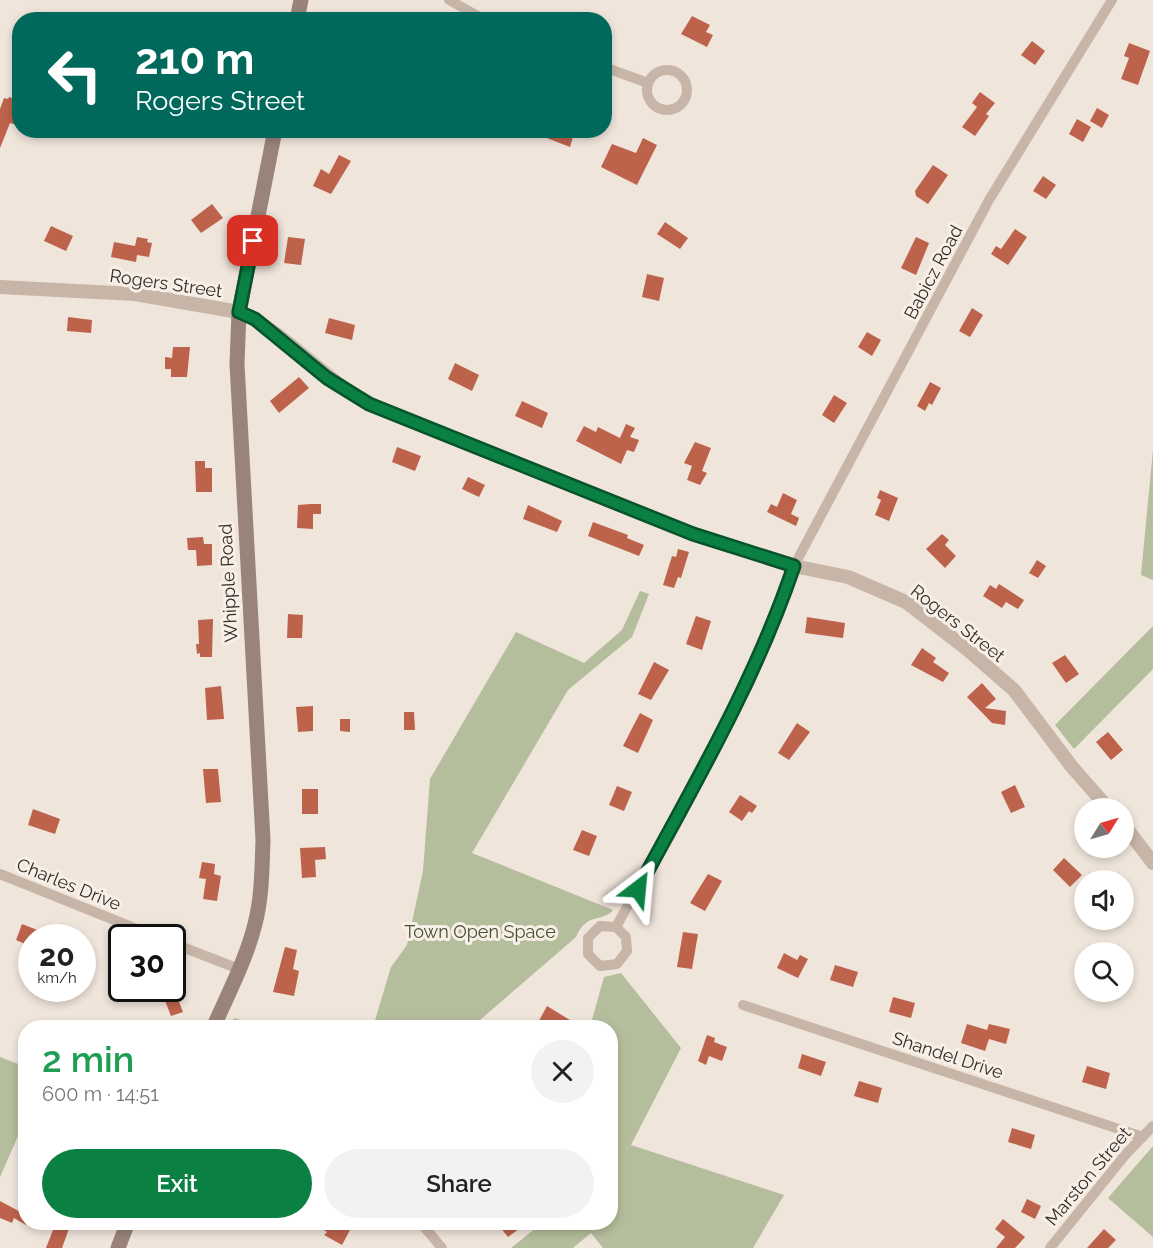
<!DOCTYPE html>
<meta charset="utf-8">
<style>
body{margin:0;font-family:Raleway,sans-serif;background:#f2f2f2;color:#222;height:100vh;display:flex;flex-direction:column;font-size:22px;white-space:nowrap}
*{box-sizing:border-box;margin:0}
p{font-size:20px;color:#767676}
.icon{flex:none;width:33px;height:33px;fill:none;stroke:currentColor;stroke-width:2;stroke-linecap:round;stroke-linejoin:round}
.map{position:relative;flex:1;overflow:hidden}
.side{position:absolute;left:18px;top:1020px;width:600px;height:210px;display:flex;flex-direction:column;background:#fff;border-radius:24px;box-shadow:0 3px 9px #0003}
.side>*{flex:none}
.guide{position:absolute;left:12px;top:12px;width:600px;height:126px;border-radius:24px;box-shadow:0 3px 9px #0003;background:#00695c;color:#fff;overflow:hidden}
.needle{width:39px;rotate:53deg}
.buttons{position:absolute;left:1074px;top:798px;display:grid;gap:12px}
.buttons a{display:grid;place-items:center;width:60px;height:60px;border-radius:50%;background:#fff;box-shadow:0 3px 9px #0003;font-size:30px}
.speed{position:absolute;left:18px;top:924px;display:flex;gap:12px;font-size:30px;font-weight:700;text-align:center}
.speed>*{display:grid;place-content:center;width:78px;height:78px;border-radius:50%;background:#fff;box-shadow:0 3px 9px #0003;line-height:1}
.speed small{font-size:15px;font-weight:400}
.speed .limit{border:3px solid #111;border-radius:9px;background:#fff;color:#111}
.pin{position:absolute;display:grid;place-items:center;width:51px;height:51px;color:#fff;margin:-26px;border-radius:12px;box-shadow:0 3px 9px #0006}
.me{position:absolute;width:66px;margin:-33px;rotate:29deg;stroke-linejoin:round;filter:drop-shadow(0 0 4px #0008)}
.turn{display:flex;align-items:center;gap:21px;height:126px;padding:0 24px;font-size:27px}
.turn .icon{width:78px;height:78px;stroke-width:2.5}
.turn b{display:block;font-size:42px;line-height:51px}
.round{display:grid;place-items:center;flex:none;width:63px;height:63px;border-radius:32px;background:#f2f2f2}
.head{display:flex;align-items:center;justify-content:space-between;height:102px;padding:0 24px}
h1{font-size:36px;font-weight:600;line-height:45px;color:#1e9e55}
.action{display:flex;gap:12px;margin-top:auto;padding:12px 24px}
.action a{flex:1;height:69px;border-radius:36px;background:#0b8043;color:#fff;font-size:24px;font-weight:600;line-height:69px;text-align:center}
.action a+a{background:#f2f2f2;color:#222}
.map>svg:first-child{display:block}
.green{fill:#b4bd9c}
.building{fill:#bd634c}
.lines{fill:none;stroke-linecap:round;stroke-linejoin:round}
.minor{stroke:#c7b5a8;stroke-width:10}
.tertiary{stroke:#c7b5a8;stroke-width:14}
.secondary{stroke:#9a8479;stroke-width:15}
.route-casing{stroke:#07532c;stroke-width:15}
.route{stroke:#0b8043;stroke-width:10}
.labels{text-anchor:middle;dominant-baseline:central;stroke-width:6;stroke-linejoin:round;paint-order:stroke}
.street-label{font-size:18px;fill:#342b28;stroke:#f8efe7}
.park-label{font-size:18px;fill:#45502d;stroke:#f8efe7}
</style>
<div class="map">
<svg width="1153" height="1248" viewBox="0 0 1153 1248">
<rect width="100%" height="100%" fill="#f0e5db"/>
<!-- green -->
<g class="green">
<polygon points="1153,450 1153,580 1141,575"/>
<path d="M640,591L649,594L632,637L568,690L472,853L613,910C603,923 587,911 576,937L472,1027H373L391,967L407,945L423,871L430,779L516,632L584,663L622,630Z"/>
<polygon points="1153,626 1153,669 1074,749 1055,725"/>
<polygon points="621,973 681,1048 631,1145 784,1195 753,1248 603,1248 591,1233 573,1248 511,1248 542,1223 610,1222 610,1028 590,1027 604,977"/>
<polygon points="234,1018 263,1027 231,1027"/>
<polygon points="0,1057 26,1067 25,1120 0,1177"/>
<polygon points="1153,1146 1153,1237 1108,1198"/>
</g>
<!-- building -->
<g class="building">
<polygon points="692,16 710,25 706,32 713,35 707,47 681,34"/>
<polygon points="1032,41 1045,51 1035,65 1021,55"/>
<polygon points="1129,43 1150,51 1138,85 1121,79 1129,58 1124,56"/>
<polygon points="980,92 995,103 986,114 989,116 975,136 962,127 977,107 972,103"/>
<polygon points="9,97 20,100 20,126 10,123 0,148 0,109 4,98 8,99"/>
<polygon points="1097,108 1109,115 1102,128 1090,121"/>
<polygon points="1077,119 1091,127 1083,142 1069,134"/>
<polygon points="526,130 575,130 570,147"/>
<polygon points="643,138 657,145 637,185 601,167 612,144 636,153"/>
<polygon points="339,155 351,161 331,194 313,186 321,169 329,174"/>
<polygon points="933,165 948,175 928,204 916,196 915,191"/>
<polygon points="1043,176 1056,185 1046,199 1033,191"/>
<polygon points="212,204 223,218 201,233 191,220"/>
<polygon points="665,222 688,238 680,249 657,234"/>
<polygon points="51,226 73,236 66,251 44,241"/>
<polygon points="1015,229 1027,237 1008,265 991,254 996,246 1001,249"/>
<polygon points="137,237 148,239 147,242 152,243 149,257 137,255 136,262 111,257 114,242 135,246"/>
<polygon points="288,237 305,239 301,265 284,263"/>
<polygon points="916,237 929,243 916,275 901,268"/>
<polygon points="647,274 664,278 659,301 642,297"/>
<polygon points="972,308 983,315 970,337 959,331"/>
<polygon points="68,317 92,320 91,333 67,331"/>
<polygon points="329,318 355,325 352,340 325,333"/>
<polygon points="867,332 881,340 872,356 858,347"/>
<polygon points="173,347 190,347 187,377 171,377 171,369 165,369 165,357 172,358"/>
<polygon points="455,363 479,375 472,391 448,379"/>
<polygon points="299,377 309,388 279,413 270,401"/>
<polygon points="930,382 941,388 932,405 929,403 925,411 917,406"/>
<polygon points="834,395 847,403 834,423 822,415"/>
<polygon points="522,401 548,413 542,428 515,416"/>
<polygon points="626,424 635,428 630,437 639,440 634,452 627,450 621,464 576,441 584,426 596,432 598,427 620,438"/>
<polygon points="695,442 711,448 702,471 707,473 700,485 687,480 692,466 684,463"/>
<polygon points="397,447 421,456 415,471 392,462"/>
<polygon points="195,461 205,461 205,468 212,468 212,492 196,492"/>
<polygon points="468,477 485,485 479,497 462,489"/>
<polygon points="880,490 898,498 889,521 875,515 881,500 877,498"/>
<polygon points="783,493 797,500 791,514 799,518 796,526 767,512 771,504 777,507"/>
<polygon points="311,504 321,504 321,514 313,514 313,529 297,528 298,505"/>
<polygon points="528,505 562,521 557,532 523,519"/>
<polygon points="593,522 628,535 627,538 644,545 639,556 588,536"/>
<polygon points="942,534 949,540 945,545 956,556 945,568 926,549"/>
<polygon points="203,537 204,544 212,544 212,565 197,566 196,550 188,550 187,538"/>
<polygon points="678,549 689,552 681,578 678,577 674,588 663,585 672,556 676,557"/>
<polygon points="1037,560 1046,566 1038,578 1029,573"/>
<polygon points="999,584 1024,600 1018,609 1006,602 1002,608 983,596 990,585 996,589"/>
<polygon points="288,614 303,615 302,638 287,638"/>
<polygon points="696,616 711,621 702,650 686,644"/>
<polygon points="807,617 845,623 843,638 805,633"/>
<polygon points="213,619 212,657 200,657 200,653 197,654 196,644 199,644 198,620"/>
<polygon points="922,648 936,658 933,662 949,673 943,682 911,665"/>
<polygon points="1065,655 1079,674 1066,683 1052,663"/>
<polygon points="654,662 669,670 651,700 638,694"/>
<polygon points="982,683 996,699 985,708 1006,711 1005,725 992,723 967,697"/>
<polygon points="221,686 224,719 207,720 205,688"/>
<polygon points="313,706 313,731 298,732 296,707"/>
<polygon points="404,712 414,712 415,730 404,730"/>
<polygon points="640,713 653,720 638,753 623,746"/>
<polygon points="340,719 350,719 350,732 340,731"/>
<polygon points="797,723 810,732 789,760 778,753"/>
<polygon points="1108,732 1123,750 1111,760 1096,742"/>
<polygon points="203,769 218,769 221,802 206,803"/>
<polygon points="1015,785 1025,807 1011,813 1001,792"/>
<polygon points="617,786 632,792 624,811 609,805"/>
<rect x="302" y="789" width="16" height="25"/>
<polygon points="740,795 757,806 752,813 749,811 742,821 729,812"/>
<polygon points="33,809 60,819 55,834 28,825"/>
<polygon points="582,830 597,836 589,856 573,850"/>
<polygon points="325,847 326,859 315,860 316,877 302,878 300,848"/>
<polygon points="1064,858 1082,875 1070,887 1053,870"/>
<polygon points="202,862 215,864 214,874 221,876 217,901 203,899 206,879 199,878"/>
<polygon points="708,874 722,881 705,911 690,903"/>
<polygon points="22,924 55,937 55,938 32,938 32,947 16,940"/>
<polygon points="683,932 698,934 692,969 677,967"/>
<polygon points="285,947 297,950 293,969 299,971 294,996 273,992"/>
<polygon points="784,953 797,960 800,955 808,959 798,978 777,968"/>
<polygon points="835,965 858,972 853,987 830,980"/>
<polygon points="160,988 170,988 173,995 176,994 183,1012 171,1016"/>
<polygon points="893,997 915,1003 911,1018 889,1012"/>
<polygon points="547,1006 583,1028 535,1028"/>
<polygon points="967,1024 987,1030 989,1024 1010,1029 1006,1044 989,1039 985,1051 961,1043"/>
<polygon points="707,1035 715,1038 714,1042 727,1047 722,1061 709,1056 706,1065 698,1061"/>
<polygon points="802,1054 826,1062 821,1076 798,1068"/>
<polygon points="1087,1066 1110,1073 1106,1089 1082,1082"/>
<polygon points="859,1081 882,1088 878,1103 854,1096"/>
<polygon points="1012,1128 1035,1135 1031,1149 1008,1142"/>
<polygon points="1027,1199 1041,1206 1035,1219 1021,1212"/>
<polygon points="0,1201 26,1215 26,1225 14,1218 12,1223 0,1218"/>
<polygon points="1003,1219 1025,1237 1015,1248 996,1248 1005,1237 995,1229"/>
<polygon points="56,1222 70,1226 62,1248 46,1248"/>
<polygon points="310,1222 336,1222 350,1230 342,1245 324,1235 327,1232"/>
<polygon points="496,1222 513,1222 519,1229 508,1237"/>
<polygon points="1104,1229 1116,1240 1108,1248 1087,1248"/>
</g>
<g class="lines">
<!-- minor -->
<g class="minor">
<polyline points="449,0 485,20"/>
<polyline points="604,67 648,83"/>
<circle cx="667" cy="90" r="20"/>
<polyline points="0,874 159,938"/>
<polyline points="616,927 626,937 627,951 617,964 600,966 588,954 588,938 600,926 616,927 749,684 769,638 794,566 989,200 1112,0"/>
<polyline points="172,943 239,969"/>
<polyline points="743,1005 1143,1137"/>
<polyline points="420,1222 442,1248"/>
<polyline points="1050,1248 1126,1154 1153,1126"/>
</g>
<!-- tertiary -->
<g class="tertiary">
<path d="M0,287L135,294L239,312C287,333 323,380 372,405L693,534L794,566L848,577L906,602L968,650L1014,690L1072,767L1108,808"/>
<polyline points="1124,825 1153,863"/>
</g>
<!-- secondary -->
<g class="secondary">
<polyline points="297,20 301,0"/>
<path d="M213,1028C228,994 246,960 255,924C262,897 262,868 263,840L237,364L239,312L275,130"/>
<polyline points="118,1248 128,1222"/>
</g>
</g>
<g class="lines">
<defs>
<path id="route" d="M253,241L239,312L255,319L327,378L369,404L693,534L794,566C755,681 695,783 638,889"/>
</defs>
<!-- route casing -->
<use href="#route" class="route-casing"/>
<!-- route -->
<use href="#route" class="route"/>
</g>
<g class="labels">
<!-- street labels -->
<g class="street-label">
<text transform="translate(933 272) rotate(-62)">Babicz Road</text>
<text transform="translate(166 283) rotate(8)">Rogers Street</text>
<text transform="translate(228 583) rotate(-93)">Whipple Road</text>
<text transform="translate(958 623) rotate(38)">Rogers Street</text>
<text transform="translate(69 884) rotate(22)">Charles Drive</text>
<text transform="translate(948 1055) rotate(18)">Shandel Drive</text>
<text transform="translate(1088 1176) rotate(-50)">Marston Street</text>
</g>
<!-- park labels -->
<g class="park-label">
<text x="480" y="931">Town Open Space</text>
</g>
</g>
</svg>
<div class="buttons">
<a><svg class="needle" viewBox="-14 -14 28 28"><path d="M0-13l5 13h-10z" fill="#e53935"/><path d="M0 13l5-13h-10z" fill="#767676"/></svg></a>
<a><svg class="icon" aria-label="sound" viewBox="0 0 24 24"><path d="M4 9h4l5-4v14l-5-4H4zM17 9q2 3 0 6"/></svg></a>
<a><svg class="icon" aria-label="search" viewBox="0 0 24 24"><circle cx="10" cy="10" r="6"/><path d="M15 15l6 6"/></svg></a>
</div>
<div class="speed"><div>20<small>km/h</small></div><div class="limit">30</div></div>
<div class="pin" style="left:253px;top:241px;background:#d93025"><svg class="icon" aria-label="arrive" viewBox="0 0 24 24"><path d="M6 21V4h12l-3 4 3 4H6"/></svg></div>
<svg class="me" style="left:638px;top:889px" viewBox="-20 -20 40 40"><path d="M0-17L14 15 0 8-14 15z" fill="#0b8043" stroke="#fff" stroke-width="4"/></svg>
<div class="guide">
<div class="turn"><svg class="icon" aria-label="left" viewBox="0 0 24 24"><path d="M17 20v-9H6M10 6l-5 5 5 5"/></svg><div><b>210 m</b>Rogers Street</div></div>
</div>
<section class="side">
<div class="head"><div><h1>2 min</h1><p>600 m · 14:51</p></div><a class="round"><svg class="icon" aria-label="close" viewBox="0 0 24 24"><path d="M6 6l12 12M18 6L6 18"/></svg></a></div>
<div class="action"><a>Exit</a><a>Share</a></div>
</section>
</div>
